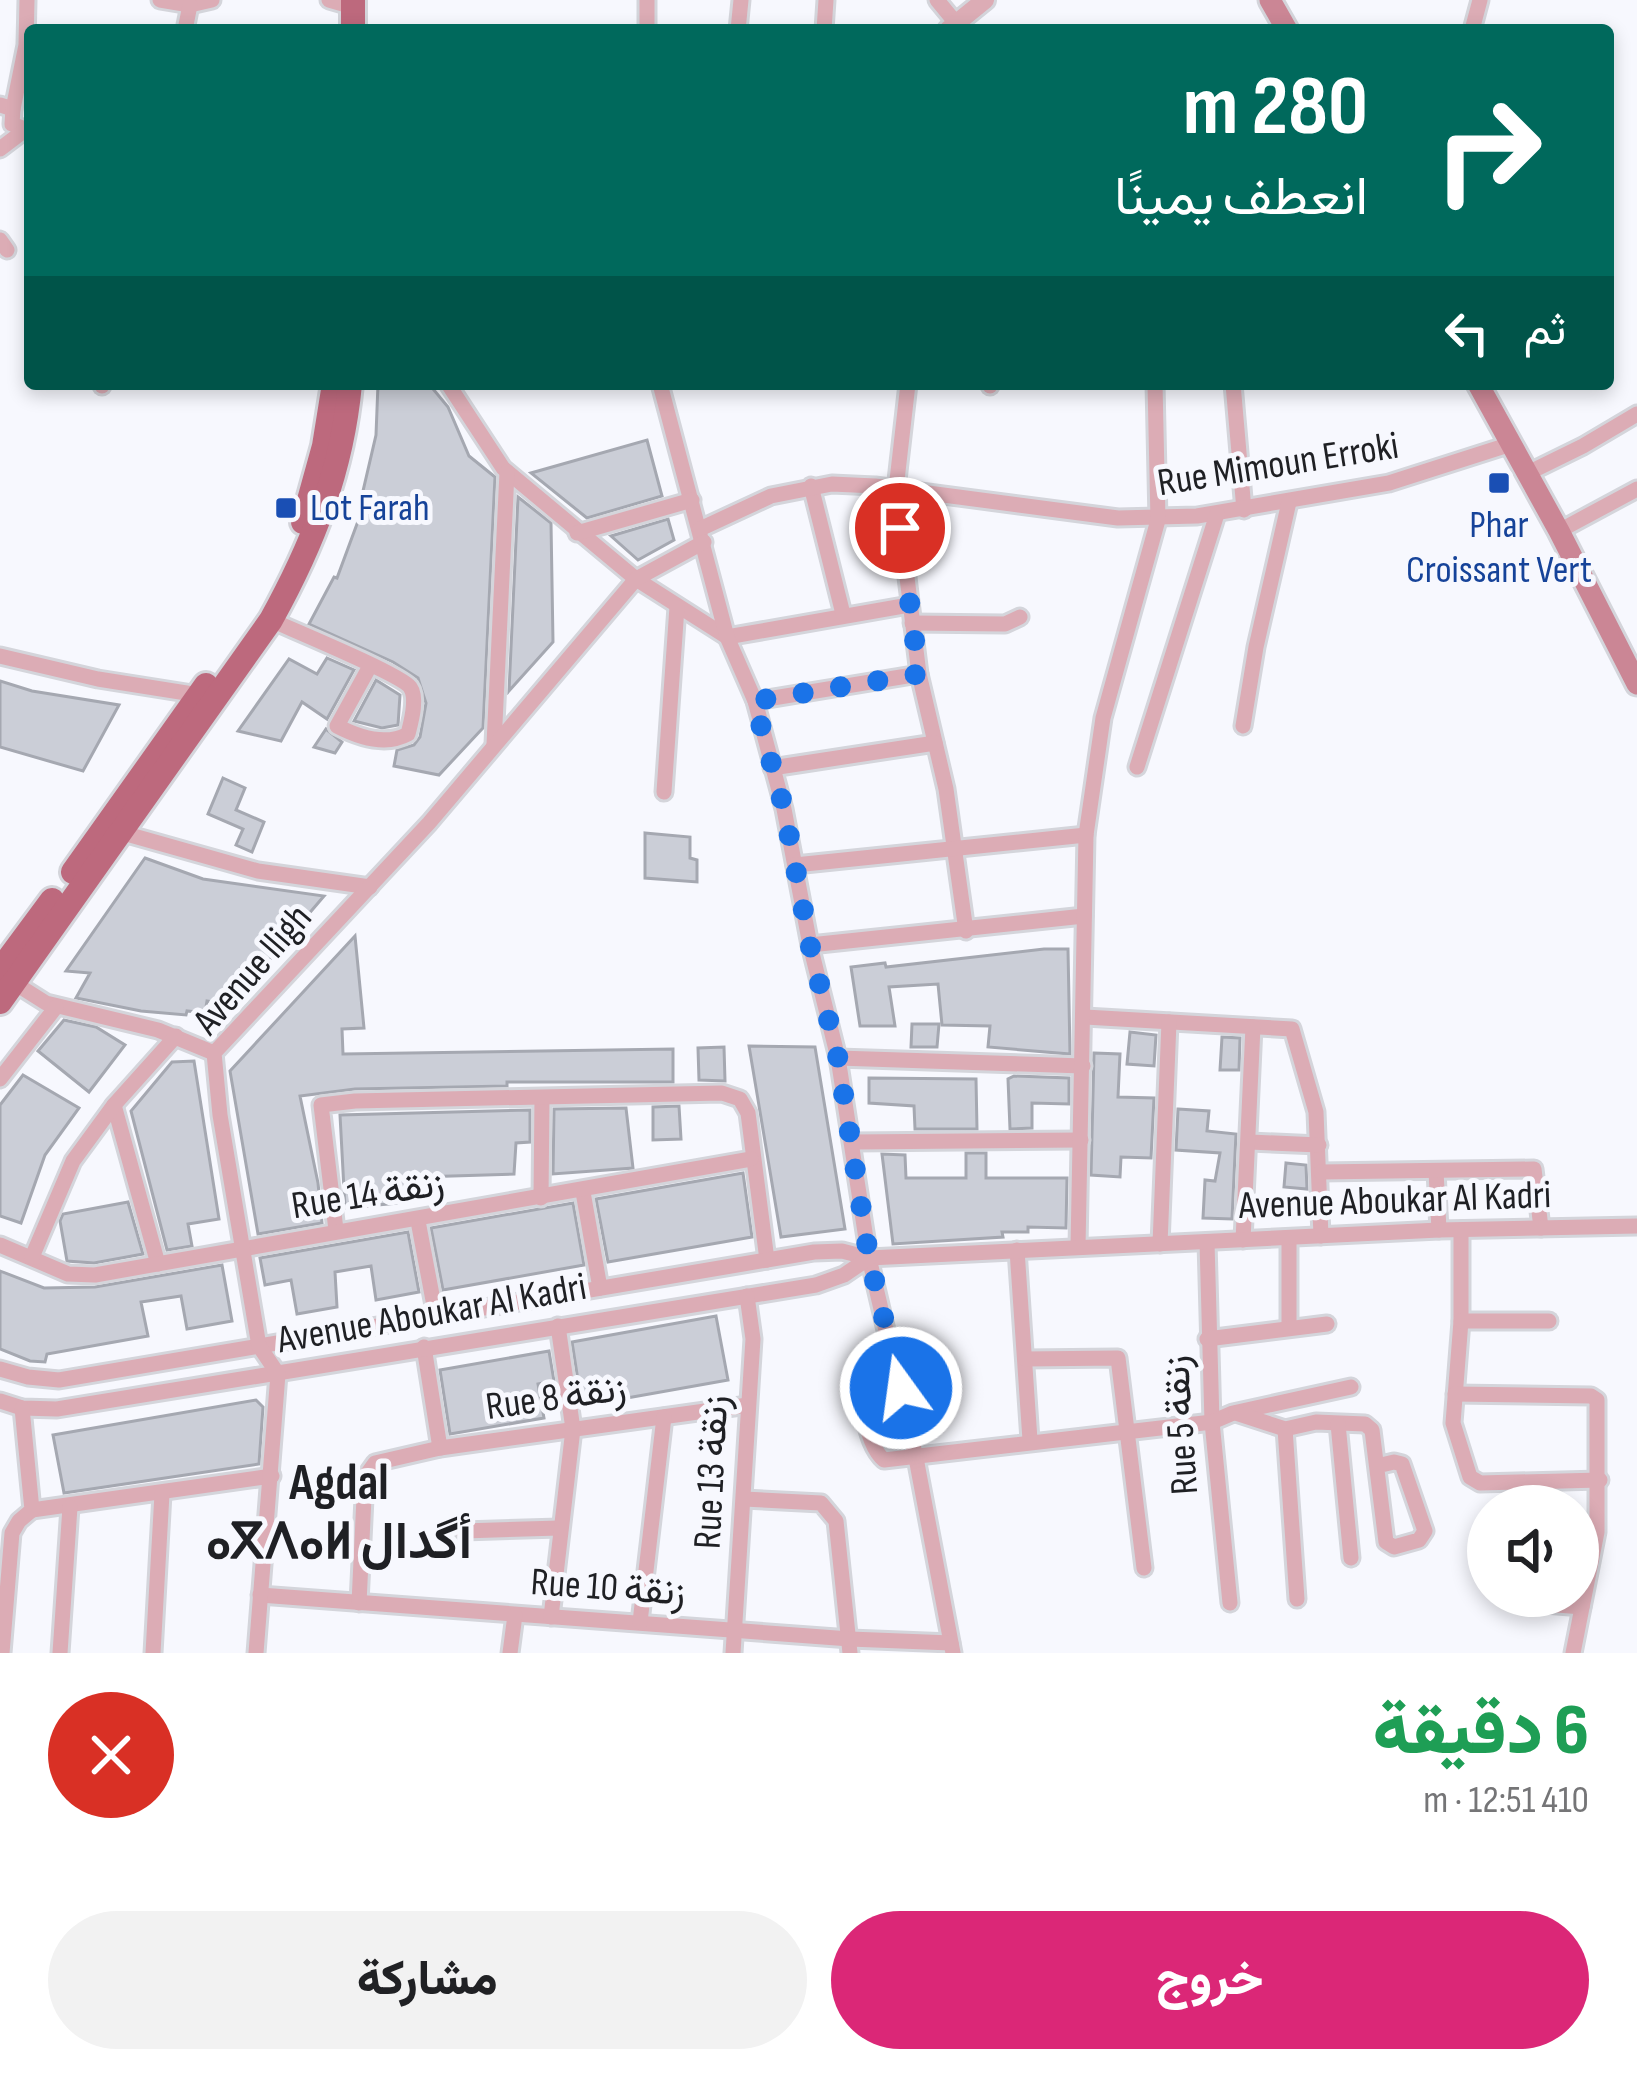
<!DOCTYPE html>
<html lang="ar">
<meta charset="utf-8">
<style>
body{margin:0;font-family:"Sofia Sans Condensed",Vazirmatn,"Noto Sans Tifinagh",sans-serif;background:#f2f2f2;color:#202124;direction:rtl;height:100vh;display:flex;flex-direction:column;font-size:45px;white-space:nowrap}
*{box-sizing:border-box;margin:0}
p{font-size:39px;color:#757577}
.icon{flex:none;width:66px;height:66px;fill:none;stroke:currentColor;stroke-width:2;stroke-linecap:round;stroke-linejoin:round}
.map{position:relative;height:1653px;overflow:hidden;direction:ltr}
.drawer{display:flex;flex-direction:column;background:#fff;flex:1}
.drawer>*{flex:none}
.top-card{position:absolute;left:24px;top:24px;width:1590px;height:366px;border-radius:12px;box-shadow:0 6px 18px #0003;direction:rtl;background:#00695c;color:#fff;overflow:hidden}
.buttons{position:absolute;left:1467px;top:1485px;display:grid;gap:24px}
.buttons a{display:grid;place-items:center;width:132px;height:132px;border-radius:50%;background:#fff;box-shadow:0 6px 18px #0003;font-size:60px}
.pin{position:absolute;display:grid;place-items:center;width:102px;height:102px;color:#fff;margin:-51px;border:6px solid #fff;border-radius:50%;box-shadow:0 3px 12px #0007}
.me{position:absolute;width:132px;margin:-66px;rotate:346deg;stroke-linejoin:round;filter:drop-shadow(0 0 9px #0008)}
.turn{display:flex;align-items:center;gap:42px;height:252px;padding:0 48px;font-size:54px}
.turn .icon{width:156px;height:156px;stroke-width:2.5}
.turn b{display:block;font-size:84px;line-height:102px}
.then{display:flex;align-items:center;height:114px;padding:0 48px;background:#0003;gap:24px;font-size:45px}
.round{display:grid;place-items:center;flex:none;width:126px;height:126px;border-radius:63px;background:#f2f2f2}
.headline{display:flex;align-items:center;justify-content:space-between;height:204px;padding:0 48px}
h1{font-size:72px;font-weight:800;line-height:90px;color:#1e9e55}
.action{display:flex;gap:24px;margin-top:auto;padding:24px 48px}
.action a{flex:1;height:138px;border-radius:72px;background:#db2777;color:#fff;font-size:48px;font-weight:800;line-height:138px;text-align:center}
.action a+a{background:#f2f2f2;color:#202124}
.map>svg:first-child{display:block}
.building{fill:#cbced7;stroke:#a5a8b1;stroke-width:3}
.lines{fill:none;stroke-linecap:round;stroke-linejoin:round}
.minor-casing{stroke:#d4d5db;stroke-width:21}
.tertiary-casing{stroke:#d4d5db;stroke-width:24}
.secondary-casing{stroke:#d4d5db;stroke-width:27}
.primary-casing{stroke:#d4d5db;stroke-width:30}
.minor{stroke:#dcacb5;stroke-width:15}
.tertiary{stroke:#dcacb5;stroke-width:18}
.secondary{stroke:#cb8695;stroke-width:21}
.primary{stroke:#bd697d;stroke-width:24}
.route{stroke:#1a73e8;stroke-width:21;stroke-dasharray:0 37.8}
.transit-dot{fill:#1a4fb4;stroke:#f7f8fe;stroke-width:4.5}
.labels{text-anchor:middle;dominant-baseline:central;stroke-width:10;stroke-linejoin:round;paint-order:stroke}
.street-label{font-size:39px;fill:#1f2024;stroke:#f7f8fe}
.transit-label{font-size:39px;fill:#164399;stroke:#f7f8fe;text-anchor:start}
.district-label{font-size:51px;font-weight:bold;fill:#1f2024;stroke:#f7f8fe}
</style>
<div class="map">
<svg width="1637" height="1653" viewBox="0 0 1637 1653">
<rect width="100%" height="100%" fill="#f7f8fe"/>
<!-- building -->
<g class="building">
<polygon points="378,384 429,384 448,407 469,456 495,477 483,728 439,775 394,766 397,750 414,745 420,737 426,703 418,678 393,662 309,624 334,577 337,578 364,505 360,504 376,435"/>
<polygon points="647,440 662,496 587,518 531,473"/>
<polygon points="518,497 551,523 553,642 509,691"/>
<polygon points="668,519 674,540 638,560 611,536"/>
<polygon points="327,658 354,670 327,719 302,702 281,741 238,731 289,659 317,674"/>
<polygon points="376,680 400,695 398,725 382,728 354,721"/>
<polygon points="0,681 32,691 119,705 83,771 0,747"/>
<polygon points="326,729 342,742 335,753 314,747"/>
<polygon points="223,778 245,788 236,810 264,822 252,852 236,845 243,829 208,814"/>
<polygon points="645,833 690,837 690,858 697,860 697,882 645,878"/>
<polygon points="145,858 203,879 324,896 231,1005 207,1001 205,1013 187,1011 186,1015 141,1011 76,998 90,973 66,971"/>
<polygon points="355,936 364,1028 342,1029 343,1054 673,1049 673,1082 507,1082 507,1086 355,1089 300,1096 318,1183 322,1223 258,1234 230,1071"/>
<polygon points="1044,949 1068,949 1070,1054 988,1047 990,1026 942,1025 938,984 889,987 895,1026 860,1026 851,967 885,963 886,967"/>
<polygon points="64,1020 96,1027 125,1045 89,1092 38,1051"/>
<polygon points="912,1024 939,1024 937,1047 911,1047"/>
<polygon points="1130,1032 1156,1035 1154,1066 1127,1064"/>
<polygon points="1222,1037 1240,1038 1239,1070 1220,1070"/>
<polygon points="749,1046 815,1047 845,1229 781,1237"/>
<polygon points="724,1047 725,1081 699,1080 698,1048"/>
<polygon points="1094,1053 1120,1054 1118,1097 1154,1098 1151,1158 1121,1157 1120,1177 1091,1175"/>
<polygon points="194,1061 219,1219 188,1224 192,1246 167,1250 131,1111 172,1062"/>
<polygon points="23,1075 79,1108 45,1155 21,1223 0,1216 0,1105"/>
<polygon points="1014,1076 1069,1078 1069,1104 1032,1103 1032,1128 1010,1129 1008,1079"/>
<polygon points="869,1078 976,1079 977,1129 915,1129 914,1106 869,1103"/>
<polygon points="679,1106 681,1139 653,1140 653,1107"/>
<polygon points="626,1108 633,1168 553,1174 554,1109"/>
<polygon points="1178,1109 1209,1111 1207,1131 1236,1134 1232,1219 1203,1218 1205,1180 1215,1181 1220,1153 1176,1150"/>
<polygon points="530,1110 530,1142 516,1143 514,1174 420,1177 421,1201 345,1208 340,1115"/>
<polygon points="966,1153 986,1153 986,1178 1067,1178 1066,1228 1028,1227 1028,1232 1002,1232 1003,1237 893,1244 882,1154 905,1155 906,1178 966,1178"/>
<polygon points="1286,1163 1306,1165 1307,1189 1284,1187"/>
<polygon points="743,1173 752,1237 608,1262 596,1199"/>
<polygon points="128,1202 143,1254 94,1263 67,1261 60,1221 63,1214"/>
<polygon points="573,1203 584,1265 443,1290 431,1228"/>
<polygon points="408,1232 419,1292 376,1300 371,1266 335,1272 337,1307 297,1314 291,1280 265,1285 260,1258"/>
<polygon points="222,1265 232,1321 187,1329 181,1296 141,1302 148,1336 47,1354 45,1362 30,1361 0,1349 0,1271 44,1288 95,1287"/>
<polygon points="716,1316 728,1380 582,1406 572,1342"/>
<polygon points="549,1351 554,1381 538,1384 544,1418 450,1434 440,1370"/>
<polygon points="256,1400 263,1407 259,1464 64,1493 53,1435"/>
</g>
<g class="lines">
<defs>
<g id="minor">
<polyline points="160,0 190,5 212,0"/>
<polyline points="329,0 353,7"/>
<polyline points="937,0 956,23"/>
<polyline points="185,30 190,5"/>
<polyline points="647,30 647,0"/>
<polyline points="738,30 741,0"/>
<polyline points="824,30 826,0"/>
<polyline points="1472,30 1480,0"/>
<polyline points="0,105 13,109 12,124 30,131"/>
<polyline points="13,109 26,45 27,0"/>
<polyline points="0,149 25,130"/>
<polyline points="0,240 7,250"/>
<polyline points="448,384 503,468 636,579 727,637 909,605"/>
<polyline points="660,384 727,637 755,701 784,809 810,945 838,1058 869,1258 916,1458 953,1653"/>
<polyline points="908,384 896,489 919,674 946,789 966,931"/>
<polyline points="1233,384 1244,510"/>
<polyline points="102,386 102,384"/>
<polyline points="990,386 990,384"/>
<polyline points="1528,473 1583,446 1637,414"/>
<polyline points="811,486 843,614"/>
<polyline points="700,529 771,496 832,484 875,486 1118,518 1197,516 1389,483 1511,444"/>
<polyline points="1559,531 1637,489"/>
<polyline points="577,533 692,500"/>
<path d="M271,620C293,630 400,674 410,687C418,698 411,722 408,734C386,746 358,737 337,726L370,666"/>
<polyline points="912,623 1005,624 1020,617"/>
<polyline points="0,656 98,679 199,695"/>
<polyline points="755,701 919,674"/>
<polyline points="1243,726 1256,647 1289,502"/>
<polyline points="494,744 507,472"/>
<polyline points="1137,767 1217,514"/>
<polyline points="772,768 935,743"/>
<polyline points="664,792 677,607"/>
<polyline points="116,831 258,871 370,887"/>
<polyline points="795,865 1086,835"/>
<polyline points="810,945 1084,916"/>
<polyline points="8,979 46,1003 158,1030 214,1053"/>
<polyline points="1085,1017 1292,1029 1316,1112 1321,1236"/>
<polyline points="838,1058 1083,1066"/>
<polyline points="0,1079 56,1007"/>
<polyline points="114,1105 158,1264"/>
<polyline points="854,1142 1081,1140"/>
<polyline points="1250,1142 1319,1145"/>
<polyline points="1436,1171 1439,1230"/>
<polyline points="1321,1172 1534,1169 1541,1228"/>
<polyline points="583,1192 600,1288"/>
<polyline points="541,1198 542,1098"/>
<polyline points="418,1221 436,1316"/>
<polyline points="336,1230 321,1105 355,1101 722,1093 740,1099 748,1113 767,1260"/>
<polyline points="1461,1230 1461,1321 1453,1423 1470,1477 1480,1483 1600,1480"/>
<polyline points="1289,1238 1289,1327"/>
<polyline points="1243,1240 1253,1027"/>
<polyline points="1207,1242 1212,1422 1230,1603"/>
<polyline points="1160,1244 1169,1022"/>
<polyline points="0,1245 68,1274 95,1275 751,1159"/>
<polyline points="1078,1247 1086,835 1103,718 1158,520 1155,384"/>
<polyline points="1017,1250 1030,1440"/>
<polyline points="32,1257 73,1161 114,1105 176,1036"/>
<polyline points="1461,1321 1549,1321"/>
<polyline points="1207,1339 1327,1324"/>
<polyline points="424,1347 440,1448"/>
<path d="M894,1358L871,1366C858,1389 864,1443 884,1460L1212,1422L1233,1413L1351,1387"/>
<polyline points="1025,1359 1118,1358 1144,1568"/>
<polyline points="0,1369 28,1377 59,1380 814,1252 842,1251 869,1258 1439,1230 1637,1226"/>
<polyline points="1455,1394 1591,1396 1597,1400 1597,1532 1573,1653"/>
<polyline points="0,1401 22,1408 57,1409 816,1285 844,1275 869,1258"/>
<polyline points="1236,1413 1285,1429 1316,1422 1365,1424 1372,1430 1386,1542 1394,1547 1419,1540 1425,1531 1402,1464 1394,1462 1377,1466"/>
<polyline points="1338,1424 1351,1558"/>
<polyline points="1285,1429 1297,1599"/>
<polyline points="744,1499 821,1503 836,1521 850,1653"/>
<polyline points="32,1510 272,1476"/>
<polyline points="463,1531 559,1528"/>
<polyline points="260,1595 850,1639 951,1643"/>
<polyline points="1533,1596 1545,1604 1582,1607"/>
<polyline points="359,1603 365,1477 375,1463 440,1448 748,1405"/>
<polyline points="551,1617 573,1429 558,1326"/>
<polyline points="640,1622 664,1417"/>
<polyline points="2,1653 12,1533 19,1521 32,1510 22,1408"/>
<polyline points="60,1653 70,1507"/>
<polyline points="153,1653 162,1494"/>
<polyline points="256,1653 278,1374 259,1346 220,1115 214,1053 429,823 636,579 704,542"/>
<polyline points="510,1653 515,1615"/>
<polyline points="733,1653 753,1339 747,1296"/>
</g>
<polyline id="tertiary" points="948,30 985,0"/>
<g id="secondary">
<polyline points="1270,0 1287,30"/>
<polyline points="1478,384 1559,531 1637,684"/>
</g>
<g id="primary">
<polyline points="353,30 353,0"/>
<polyline points="303,522 324,446 334,384"/>
<polyline points="73,872 206,685"/>
<polyline points="0,970 52,900"/>
<path d="M0,1002L271,620C313,544 342,471 350,384"/>
</g>
</defs>
<!-- minor casing -->
<use href="#minor" class="minor-casing"/>
<!-- tertiary casing -->
<use href="#tertiary" class="tertiary-casing"/>
<!-- secondary casing -->
<use href="#secondary" class="secondary-casing"/>
<!-- primary casing -->
<use href="#primary" class="primary-casing"/>
<!-- minor -->
<use href="#minor" class="minor"/>
<!-- tertiary -->
<use href="#tertiary" class="tertiary"/>
<!-- secondary -->
<use href="#secondary" class="secondary"/>
<!-- primary -->
<use href="#primary" class="primary"/>
</g>
<g class="lines">
<!-- route -->
<polyline class="route" points="900,528 919,674 754,701 784,808 810,945 838,1058 869,1258 901,1388"/>
</g>
<!-- markers -->
<g class="transit-dot">
<rect x="1487" y="471" width="24" height="24" rx="6"/>
<rect x="274" y="496" width="24" height="24" rx="6"/>
</g>
<g class="labels">
<!-- street labels -->
<g class="street-label">
<text transform="translate(1278 465) rotate(-9)">Rue Mimoun Erroki</text>
<text transform="translate(253 970) rotate(-49)">Avenue Iligh</text>
<text transform="translate(368 1195) rotate(-9)">Rue 14 زنقة</text>
<text transform="translate(1395 1201) rotate(-2)">Avenue Aboukar Al Kadri</text>
<text transform="translate(432 1314) rotate(-10)">Avenue Aboukar Al Kadri</text>
<text transform="translate(556 1398) rotate(-8)">Rue 8 زنقة</text>
<text transform="translate(1181 1425) rotate(-94)">Rue 5 زنقة</text>
<text transform="translate(712 1472) rotate(-87)">Rue 13 زنقة</text>
<text transform="translate(608 1588) rotate(4)">Rue 10 زنقة</text>
</g>
<!-- transit labels -->
<g class="transit-label">
<text x="310" y="508">Lot Farah</text>
<text x="1499" y="525" text-anchor="middle">Phar<tspan x="1499" dy="45">Croissant Vert</tspan></text>
</g>
<!-- district labels -->
<g class="district-label">
<text x="339" y="1483">Agdal<tspan x="339" dy="59">ⴰⴳⴷⴰⵍ أگدال</tspan></text>
</g>
</g>
</svg>
<div class="buttons">
<a><svg class="icon" aria-label="sound" viewBox="0 0 24 24"><path d="M4 9h4l5-4v14l-5-4H4zM17 9q2 3 0 6"/></svg></a>
</div>
<div class="pin" style="left:900px;top:528px;background:#d93025"><svg class="icon" aria-label="arrive" viewBox="0 0 24 24"><path d="M6 21V4h12l-3 4 3 4H6"/></svg></div>
<svg class="me" style="left:901px;top:1388px" viewBox="-20 -20 40 40"><circle r="17" fill="#1a73e8" stroke="#fff" stroke-width="3"/><path d="M0-11L8 9 0 5-8 9z" fill="#fff"/></svg>
<div class="top-card">
<div class="turn"><svg class="icon" aria-label="right" viewBox="0 0 24 24"><path d="M7 20v-9h11M14 6l5 5-5 5"/></svg><div><b>280 m</b>انعطف يمينًا</div></div>
<div class="then">ثم<svg class="icon" aria-label="left" viewBox="0 0 24 24"><path d="M17 20v-9H6M10 6l-5 5 5 5"/></svg></div>
</div>
</div>
<section class="drawer">
<div class="headline"><div><h1>6 دقيقة</h1><p>410 m · 12:51</p></div><a class="round" style="background:#d93025;color:#fff"><svg class="icon" aria-label="close" viewBox="0 0 24 24"><path d="M6 6l12 12M18 6L6 18"/></svg></a></div>
<div class="action"><a>خروج</a><a>مشاركة</a></div>
</section>
